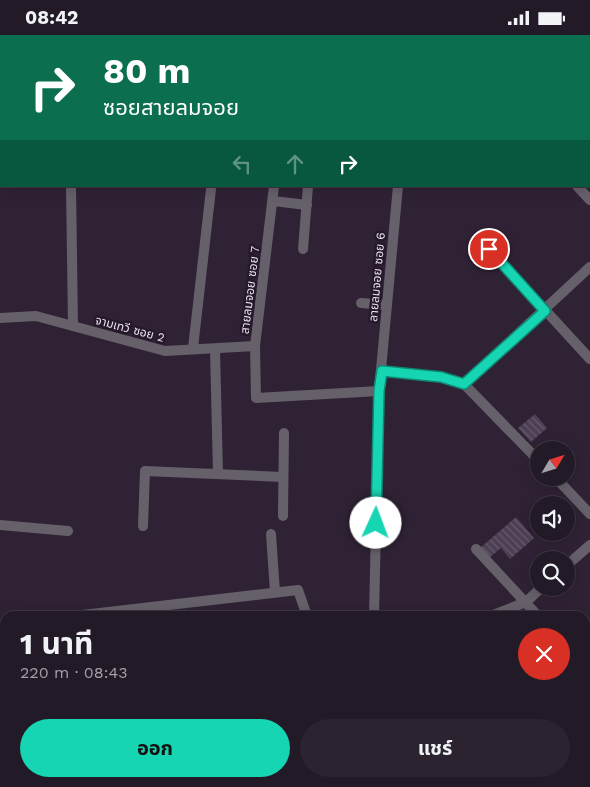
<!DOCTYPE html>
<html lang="th">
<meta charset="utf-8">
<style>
body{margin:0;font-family:"Work Sans","Noto Sans Thai",sans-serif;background:#2b2330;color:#f1f3f6;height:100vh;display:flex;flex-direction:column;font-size:19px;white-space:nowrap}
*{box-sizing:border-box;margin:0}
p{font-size:16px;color:#a3a1a8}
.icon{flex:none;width:28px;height:28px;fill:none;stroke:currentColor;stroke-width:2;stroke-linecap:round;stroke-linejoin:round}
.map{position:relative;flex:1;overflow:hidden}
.panel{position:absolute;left:0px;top:576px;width:590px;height:176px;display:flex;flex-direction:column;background:#231a28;border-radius:15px 15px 0 0;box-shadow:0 2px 12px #0003,0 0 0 1px #403845}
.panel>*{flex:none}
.hud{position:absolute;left:0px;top:0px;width:590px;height:152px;box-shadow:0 2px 12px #0003,0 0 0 1px #403845;background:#0b6e4f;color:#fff;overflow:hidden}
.needle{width:32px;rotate:52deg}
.controls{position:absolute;left:530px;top:406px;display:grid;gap:10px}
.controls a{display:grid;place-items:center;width:45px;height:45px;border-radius:50%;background:#231a28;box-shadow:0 2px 12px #0003,0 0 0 1px #403845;font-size:25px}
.pin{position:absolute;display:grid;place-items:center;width:42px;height:42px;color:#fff;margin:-21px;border:2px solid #fff;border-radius:50%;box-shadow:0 1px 5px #0007}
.me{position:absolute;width:55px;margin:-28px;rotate:2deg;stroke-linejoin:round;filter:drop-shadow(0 0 4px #0008)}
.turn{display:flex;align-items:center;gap:18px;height:105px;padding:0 20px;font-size:22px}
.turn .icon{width:65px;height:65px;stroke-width:2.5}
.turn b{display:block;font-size:35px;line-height:42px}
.lanes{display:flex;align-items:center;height:48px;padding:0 20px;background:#0003;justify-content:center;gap:25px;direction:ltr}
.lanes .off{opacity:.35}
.round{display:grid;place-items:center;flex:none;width:52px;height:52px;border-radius:26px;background:#2b2330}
.head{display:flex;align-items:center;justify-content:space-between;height:85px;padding:0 20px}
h1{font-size:30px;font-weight:700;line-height:38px}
.action{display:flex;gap:10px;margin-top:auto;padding:10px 20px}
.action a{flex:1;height:58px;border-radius:30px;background:#16d5b3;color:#111;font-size:20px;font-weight:700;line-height:58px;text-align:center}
.action a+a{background:#2b2330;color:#f1f3f6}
.status{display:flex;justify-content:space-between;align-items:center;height:35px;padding:0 25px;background:#231a28;direction:ltr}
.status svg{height:14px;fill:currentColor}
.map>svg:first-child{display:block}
.building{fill:url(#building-back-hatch)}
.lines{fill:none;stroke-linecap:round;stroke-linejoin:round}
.minor{stroke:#66606a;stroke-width:10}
.route-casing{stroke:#0e8a74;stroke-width:12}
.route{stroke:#16d5b3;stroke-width:9}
.labels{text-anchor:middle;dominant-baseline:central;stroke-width:5;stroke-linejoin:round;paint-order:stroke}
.street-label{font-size:12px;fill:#eae2ef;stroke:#25192b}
</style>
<div class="status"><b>08:42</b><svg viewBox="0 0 49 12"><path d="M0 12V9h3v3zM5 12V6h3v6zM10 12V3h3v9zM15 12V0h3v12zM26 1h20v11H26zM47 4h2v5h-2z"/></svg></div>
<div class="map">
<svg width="590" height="752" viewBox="0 0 590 752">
<defs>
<pattern id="building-back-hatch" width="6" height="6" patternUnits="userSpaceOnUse" patternTransform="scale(1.25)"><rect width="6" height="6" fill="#4d3f54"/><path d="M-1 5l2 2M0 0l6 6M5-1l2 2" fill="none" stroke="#675a6d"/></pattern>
</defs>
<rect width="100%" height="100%" fill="#2f2235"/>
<!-- building -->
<g class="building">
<polygon points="535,379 547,393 531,407 518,393"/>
<polygon points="516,482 534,503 510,524 501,513 489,523 480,513"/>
</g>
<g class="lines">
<!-- minor -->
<g class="minor">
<polyline points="328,1 328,0"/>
<polyline points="411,1 411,0"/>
<polyline points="525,1 525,0"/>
<polyline points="71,151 73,291"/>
<polyline points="274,151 255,311 256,363 379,356"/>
<polyline points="577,151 590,165"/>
<polyline points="273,166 307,170"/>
<polyline points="303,214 308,151"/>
<polyline points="489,214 590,324"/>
<polyline points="361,268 387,270"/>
<polyline points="0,283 36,281 165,316 255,311"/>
<polyline points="193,313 211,154"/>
<polyline points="215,314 218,439"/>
<polyline points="382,336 441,342 464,349 539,426"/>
<polyline points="464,349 590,232"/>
<polyline points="555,442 590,479"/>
<polyline points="283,481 284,398"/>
<polyline points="0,490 68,496"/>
<polyline points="143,491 145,436 283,442"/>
<polyline points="271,499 275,557"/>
<polyline points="476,514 538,581"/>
<polyline points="566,531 590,510"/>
<polyline points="74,581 298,555 307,581"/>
<polyline points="374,581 379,356 398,151"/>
<polyline points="491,581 526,567 542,552"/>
<polyline points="0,659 5,657"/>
</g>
</g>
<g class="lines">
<defs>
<polyline id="route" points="376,488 379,356 382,336 441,342 464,349 545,276 489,214"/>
</defs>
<!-- route casing -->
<use href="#route" class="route-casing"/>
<!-- route -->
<use href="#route" class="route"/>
</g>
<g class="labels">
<!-- street labels -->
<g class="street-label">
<text transform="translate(377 242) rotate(-85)">ลายลมจอย ซอย 6</text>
<text transform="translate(250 255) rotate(-83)">สายลมจอย ซอย 7</text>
<text transform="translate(130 294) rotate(15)">จามเทวี ซอย 2</text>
</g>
</g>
</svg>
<div class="controls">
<a><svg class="needle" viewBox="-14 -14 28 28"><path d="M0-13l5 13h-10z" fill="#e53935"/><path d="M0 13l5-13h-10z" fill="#a3a1a8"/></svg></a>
<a><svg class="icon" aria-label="sound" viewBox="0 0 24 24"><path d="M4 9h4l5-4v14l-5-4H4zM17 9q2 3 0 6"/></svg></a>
<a><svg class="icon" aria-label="search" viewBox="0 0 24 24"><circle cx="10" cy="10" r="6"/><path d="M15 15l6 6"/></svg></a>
</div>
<div class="pin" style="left:489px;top:214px;background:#d93025"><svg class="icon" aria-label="arrive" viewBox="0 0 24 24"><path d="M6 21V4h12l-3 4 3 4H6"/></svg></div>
<svg class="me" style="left:376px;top:488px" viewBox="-20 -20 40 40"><circle r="19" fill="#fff"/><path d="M0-13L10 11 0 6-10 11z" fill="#16d5b3"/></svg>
<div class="hud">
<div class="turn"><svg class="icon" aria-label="right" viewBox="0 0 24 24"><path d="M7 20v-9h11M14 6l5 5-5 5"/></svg><div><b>80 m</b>ซอยสายลมจอย</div></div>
<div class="lanes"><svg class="icon off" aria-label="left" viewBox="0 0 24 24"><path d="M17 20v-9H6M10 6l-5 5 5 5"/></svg><svg class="icon off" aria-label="ahead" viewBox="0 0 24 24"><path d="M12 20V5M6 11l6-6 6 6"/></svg><svg class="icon" aria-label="right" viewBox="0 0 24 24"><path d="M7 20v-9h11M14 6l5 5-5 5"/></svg></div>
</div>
<section class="panel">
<div class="head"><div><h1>1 นาที</h1><p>220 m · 08:43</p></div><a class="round" style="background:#d93025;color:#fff"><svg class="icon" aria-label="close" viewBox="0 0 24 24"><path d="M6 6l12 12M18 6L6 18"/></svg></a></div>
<div class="action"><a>ออก</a><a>แชร์</a></div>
</section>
</div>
